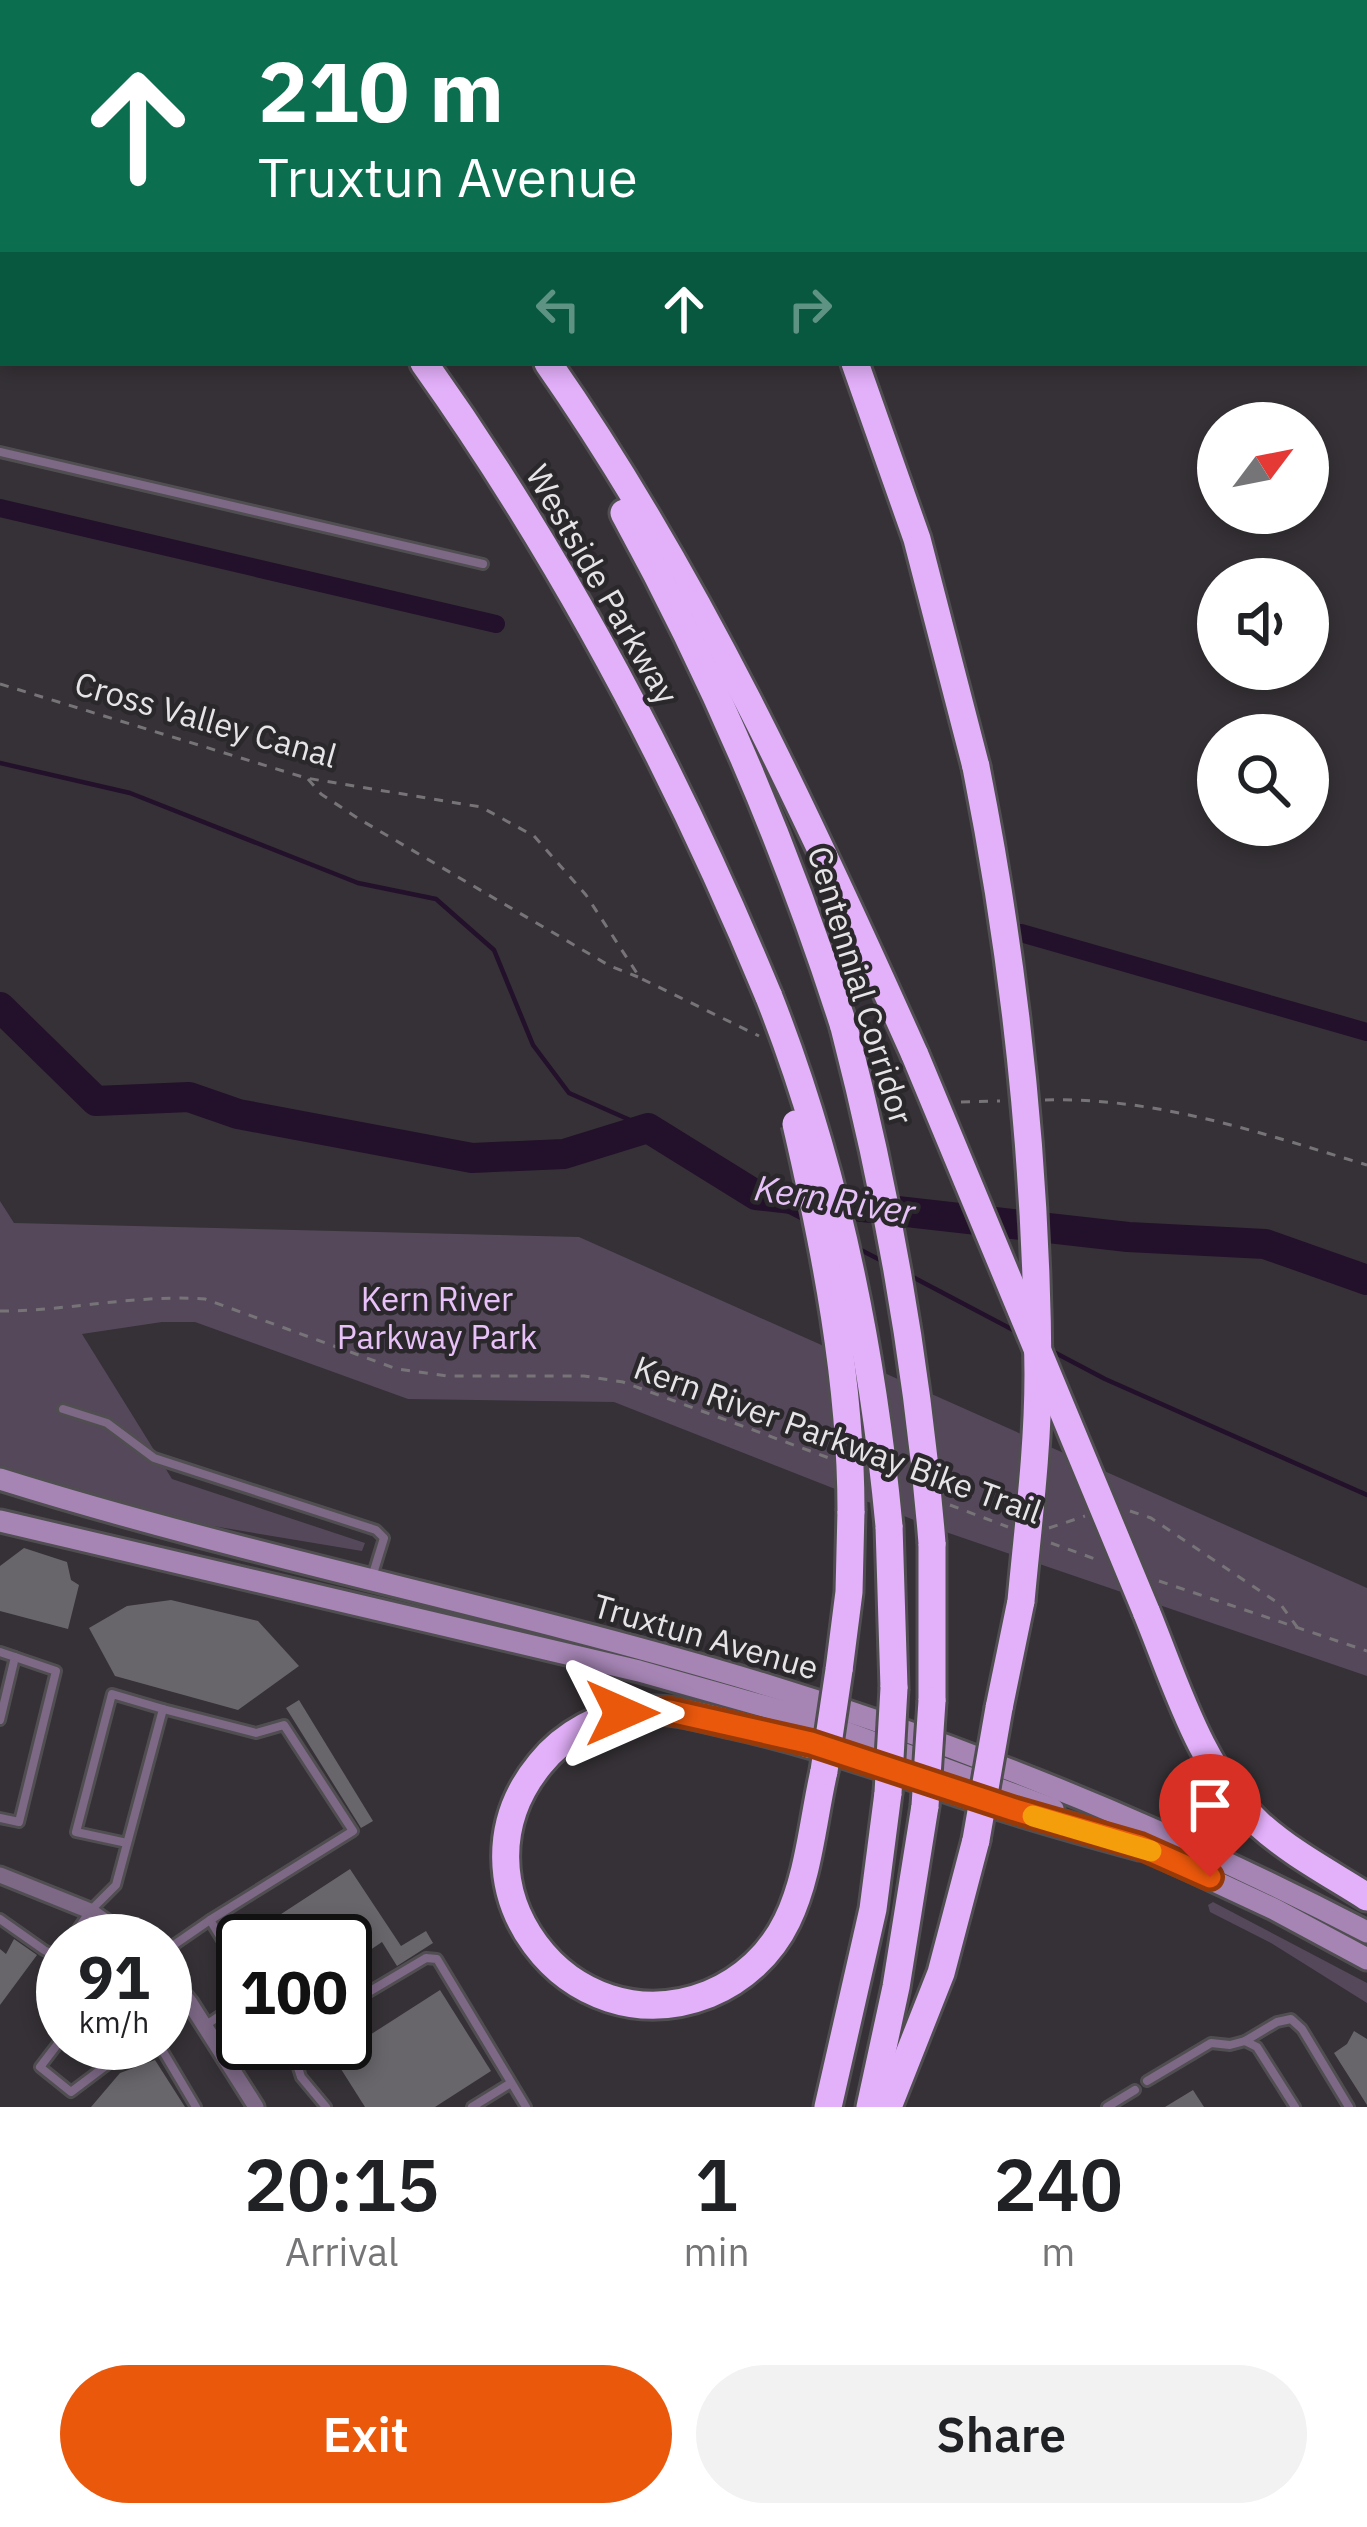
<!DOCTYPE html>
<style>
body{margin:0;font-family:"IBM Plex Sans",sans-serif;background:#f2f2f2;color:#202124;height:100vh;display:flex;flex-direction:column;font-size:45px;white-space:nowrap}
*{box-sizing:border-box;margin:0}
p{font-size:39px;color:#757577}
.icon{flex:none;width:66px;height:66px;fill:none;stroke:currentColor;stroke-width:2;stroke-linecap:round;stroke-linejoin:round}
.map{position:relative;height:2107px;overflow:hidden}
.sheet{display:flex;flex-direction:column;background:#fff;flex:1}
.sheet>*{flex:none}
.guide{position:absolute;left:0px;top:0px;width:1368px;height:366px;box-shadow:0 6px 18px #0003;background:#0b6e4f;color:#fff;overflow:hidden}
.needle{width:78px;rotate:58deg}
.tools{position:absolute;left:1197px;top:402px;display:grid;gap:24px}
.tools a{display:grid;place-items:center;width:132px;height:132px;border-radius:50%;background:#fff;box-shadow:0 6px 18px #0003;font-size:60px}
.speed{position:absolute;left:36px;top:1914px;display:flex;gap:24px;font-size:60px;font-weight:700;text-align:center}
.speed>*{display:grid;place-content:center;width:156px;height:156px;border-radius:50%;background:#fff;box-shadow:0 6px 18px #0003;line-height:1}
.speed small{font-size:30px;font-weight:400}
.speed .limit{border:6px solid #111;border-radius:18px;background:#fff;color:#111}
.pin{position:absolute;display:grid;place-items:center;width:102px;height:102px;color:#fff;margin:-123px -51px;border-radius:50% 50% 50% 0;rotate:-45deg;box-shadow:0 0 12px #0007}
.pin .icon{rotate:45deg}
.me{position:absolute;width:132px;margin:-66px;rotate:90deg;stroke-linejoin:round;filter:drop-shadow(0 0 9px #0008)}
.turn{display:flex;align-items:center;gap:42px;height:252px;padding:0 60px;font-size:54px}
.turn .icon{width:156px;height:156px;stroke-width:2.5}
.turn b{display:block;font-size:84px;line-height:102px}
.lanes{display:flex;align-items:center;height:114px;padding:0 60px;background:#0003;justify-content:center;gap:60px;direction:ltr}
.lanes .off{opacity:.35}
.eta{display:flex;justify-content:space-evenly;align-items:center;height:204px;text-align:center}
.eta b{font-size:72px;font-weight:600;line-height:84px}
.cta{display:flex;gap:24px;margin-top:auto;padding:24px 60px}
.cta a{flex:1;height:138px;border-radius:72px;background:#ea580c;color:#fff;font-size:48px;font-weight:600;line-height:138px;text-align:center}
.cta a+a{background:#f2f2f2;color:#202124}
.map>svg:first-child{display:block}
.green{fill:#54485a}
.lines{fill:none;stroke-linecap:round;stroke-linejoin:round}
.stream{stroke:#23102a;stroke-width:4.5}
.canal{stroke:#23102a;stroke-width:18}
.river{stroke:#23102a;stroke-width:30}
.building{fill:#69666b}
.lane-casing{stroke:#514e52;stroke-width:14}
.street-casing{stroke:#514e52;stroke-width:21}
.secondary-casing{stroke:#514e52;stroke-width:27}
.primary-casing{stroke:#514e52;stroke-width:30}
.highway-casing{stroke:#514e52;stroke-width:33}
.path{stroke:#777478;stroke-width:3;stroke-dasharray:9 9;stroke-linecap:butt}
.lane{stroke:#7d6886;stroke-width:8}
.street{stroke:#7d6886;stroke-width:15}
.secondary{stroke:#a685b5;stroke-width:21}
.primary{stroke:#c69cd9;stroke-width:24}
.highway{stroke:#e3b0fa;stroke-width:27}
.highway-bridge-casing{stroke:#514e52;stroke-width:33;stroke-linecap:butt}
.highway-bridge{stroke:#e3b0fa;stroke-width:27}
.route-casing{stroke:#983908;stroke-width:30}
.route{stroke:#ea580c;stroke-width:21}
.slow{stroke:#f59e0b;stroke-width:21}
.labels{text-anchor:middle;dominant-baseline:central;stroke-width:9;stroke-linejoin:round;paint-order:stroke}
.street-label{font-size:33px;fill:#e6e4e7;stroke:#2b282c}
.park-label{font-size:33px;fill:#e7c1f8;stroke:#2b282c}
.water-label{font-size:36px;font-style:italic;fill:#e7c2f9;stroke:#2b282c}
</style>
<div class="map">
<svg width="1367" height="2107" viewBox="0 0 1367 2107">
<rect width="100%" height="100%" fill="#353136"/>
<!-- green -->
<g class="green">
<polygon points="0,1201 14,1223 579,1237 1367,1588 1367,1676 937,1529 614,1402 408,1399 195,1322 162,1322 82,1334 172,1479 365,1543 362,1551 195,1523 0,1470"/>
<polygon points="1213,1902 1367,1983 1367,2003 1271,1943 1210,1912 1208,1905"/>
</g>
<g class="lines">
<!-- stream -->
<g class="stream">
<polyline points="0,763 130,793 358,883 436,899 494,950 533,1045 569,1093 648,1128"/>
<polyline points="756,1195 807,1221"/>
<polyline points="859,1249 886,1263"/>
<polyline points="907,1274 1019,1333"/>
<polyline points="1050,1350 1105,1379 1367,1495"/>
</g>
<!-- canal -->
<g class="canal">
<polyline points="0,508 496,624"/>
<polyline points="1021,933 1367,1032"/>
</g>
<!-- river -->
<polyline class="river" points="0,1007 96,1101 189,1097 238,1114 472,1158 564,1154 648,1128 756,1195 1128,1237 1265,1244 1367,1280"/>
</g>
<!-- building -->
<g class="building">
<polygon points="24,1548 67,1562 71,1580 79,1585 68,1629 0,1611 0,1566"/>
<polygon points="171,1600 258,1621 299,1666 238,1710 115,1676 89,1628 127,1606"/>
<polygon points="299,1700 373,1821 361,1828 286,1708"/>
<polygon points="350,1869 401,1946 426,1931 433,1943 397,1966 382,1942 345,1967 345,1941 240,1941"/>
<polygon points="14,1939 37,1955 0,2005 0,1949 6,1954"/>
<polygon points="440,1990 491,2071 435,2107 365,2107 334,2058"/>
<polygon points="1354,2031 1367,2039 1367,2105 1334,2053 1347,2044"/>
<polygon points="155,2060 185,2107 91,2107 120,2073"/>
<polygon points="1193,2090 1204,2107 1165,2107"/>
</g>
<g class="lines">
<defs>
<g id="lane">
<polyline points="0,452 483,564"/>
<polyline points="63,1409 107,1423 154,1458 376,1530 384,1538 372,1577"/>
<polyline points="0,1652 15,1657 0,1720"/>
<polyline points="163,1709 256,1733 284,1725 353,1831 210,1920"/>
<polyline points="0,1818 19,1822 56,1671 15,1657"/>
<polyline points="0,1919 44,1950 52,1954 63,1950"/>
<polyline points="70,1941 90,1911 116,1885 163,1709 112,1694 76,1832 127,1843"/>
<polyline points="165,1951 210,1920 243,1974"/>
<polyline points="345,2006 426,1958 437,1959 526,2107"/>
<polyline points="165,2025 192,2008"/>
<polyline points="206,2025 243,2000"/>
<polyline points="63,2037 40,2067 71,2092 136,2043"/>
<polyline points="1245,2041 1277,2022 1291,2019 1302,2029 1349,2107"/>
<polyline points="158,2043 196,2107"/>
<polyline points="290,2043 301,2077 326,2107"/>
<polyline points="1147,2081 1211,2043 1230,2045 1245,2041 1257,2047 1295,2107"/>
<polyline points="472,2107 511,2083"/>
<polyline points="1107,2107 1135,2090"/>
</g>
<g id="street">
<polyline points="0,1875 90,1911 133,1941"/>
<polyline points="165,1972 190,2003 256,2107"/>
</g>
<g id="secondary">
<path d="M0,1479C243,1555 493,1604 737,1676C955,1741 1165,1827 1367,1932"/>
<polyline points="0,1521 639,1671 810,1719 1053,1809"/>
<polyline points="1126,1840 1274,1909 1367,1959"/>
</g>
<g id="primary">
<polyline points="338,3 343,0"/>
<polyline points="0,178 3,177"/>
<polyline points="0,214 3,212"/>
</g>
<g id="highway">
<polyline points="95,0 98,3"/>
<polyline points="123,0 126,3"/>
<polyline points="262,0 265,3"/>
<polyline points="287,0 290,3"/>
<polyline points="643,0 646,3"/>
<polyline points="688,0 689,3"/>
<path d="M424,363C564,560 677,774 769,997"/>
<path d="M548,363C698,578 808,816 915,1055"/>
<polyline points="855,363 917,539 976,767"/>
<path d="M624,513C714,677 787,848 844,1027"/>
<polyline points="889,1526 894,1688"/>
<polyline points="932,1543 932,1701"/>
<path d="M1146,1611C1176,1684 1200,1769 1259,1824C1291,1853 1331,1874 1367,1897"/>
<polyline points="839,1670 849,1592 851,1511"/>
<polyline points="999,1708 1021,1601"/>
<path d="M824,1771C813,1819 809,1876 787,1921C771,1954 743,1980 709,1994C568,2050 443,1882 540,1764C564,1734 602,1713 641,1710C671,1708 701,1717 731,1724C799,1739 865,1760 931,1783C999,1807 1069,1827 1140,1846"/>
<polyline points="828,2107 873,1909 888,1793"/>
<polyline points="870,2107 896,1987 925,1806"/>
<polyline points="888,2107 941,1973 976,1840"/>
</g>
</defs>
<!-- lane casing -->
<use href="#lane" class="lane-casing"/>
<!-- street casing -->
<use href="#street" class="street-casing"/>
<!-- secondary casing -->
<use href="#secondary" class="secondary-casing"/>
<!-- primary casing -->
<use href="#primary" class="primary-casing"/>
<!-- highway casing -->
<use href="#highway" class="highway-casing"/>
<!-- path -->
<g class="path">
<polyline points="0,684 306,778 481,807 534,836 586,895 640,978 759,1036"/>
<polyline points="308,779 321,794 359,819 610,966 638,977"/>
<polyline points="881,1079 900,1085"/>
<path d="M1045,1100C1157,1097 1261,1133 1367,1165"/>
<polyline points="961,1102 1000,1101"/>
<path d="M0,1311C68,1311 137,1294 205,1299L397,1369L448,1376H584L623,1382L829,1458"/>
<polyline points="950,1505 1008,1527"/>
<polyline points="1130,1511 1151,1518 1281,1605 1297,1627"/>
<polyline points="1049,1528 1085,1516"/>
<polyline points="1051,1543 1098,1560"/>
<polyline points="1159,1581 1367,1651"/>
</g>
<!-- lane -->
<use href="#lane" class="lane"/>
<!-- street -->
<use href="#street" class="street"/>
<!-- secondary -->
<use href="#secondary" class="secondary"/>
<!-- primary -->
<use href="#primary" class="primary"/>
<!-- highway -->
<use href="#highway" class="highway"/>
<defs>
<g id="highway-bridge">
<path d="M976,767C1016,968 1037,1169 1038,1374C1038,1450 1028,1525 1021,1601"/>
<path d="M769,997C836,1167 872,1345 889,1526"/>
<path d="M844,1027C888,1197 918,1367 932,1543"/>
<polyline points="915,1055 1146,1611"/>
<path d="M796,1124C825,1249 851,1382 851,1511"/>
<polyline points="824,1771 839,1670"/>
<polyline points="888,1793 894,1688"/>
<polyline points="925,1806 932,1701"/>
<polyline points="976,1840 999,1708"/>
</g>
</defs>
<!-- highway-bridge casing -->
<use href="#highway-bridge" class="highway-bridge-casing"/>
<!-- highway-bridge -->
<use href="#highway-bridge" class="highway-bridge"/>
</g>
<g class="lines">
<defs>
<polyline id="route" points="622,1713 670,1711 811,1743 1015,1810 1140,1846 1210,1877"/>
</defs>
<!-- route casing -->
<use href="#route" class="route-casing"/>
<!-- route -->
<use href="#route" class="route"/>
<!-- slow -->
<polyline class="slow" points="1033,1816 1151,1851"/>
</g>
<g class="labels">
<!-- street labels -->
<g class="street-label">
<text transform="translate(603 584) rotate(60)">Westside Parkway</text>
<text transform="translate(206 719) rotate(16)">Cross Valley Canal</text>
<text transform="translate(861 985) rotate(73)">Centennial Corridor</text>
<text transform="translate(838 1439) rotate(20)">Kern River Parkway Bike Trail</text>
<text transform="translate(706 1636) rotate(16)">Truxtun Avenue</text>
</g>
<!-- park labels -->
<g class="park-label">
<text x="437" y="1298">Kern River<tspan x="437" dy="38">Parkway Park</tspan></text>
</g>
<!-- water labels -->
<g class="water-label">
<text transform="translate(835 1199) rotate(9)">Kern River</text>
</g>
</g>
</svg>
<div class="tools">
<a><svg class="needle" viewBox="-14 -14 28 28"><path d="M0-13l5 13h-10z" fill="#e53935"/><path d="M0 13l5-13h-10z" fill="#757577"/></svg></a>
<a><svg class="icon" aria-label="sound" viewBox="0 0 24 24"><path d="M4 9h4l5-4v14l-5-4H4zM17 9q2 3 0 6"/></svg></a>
<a><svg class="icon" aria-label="search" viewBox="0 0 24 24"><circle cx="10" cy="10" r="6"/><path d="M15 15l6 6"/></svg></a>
</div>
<div class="speed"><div>91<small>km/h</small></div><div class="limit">100</div></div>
<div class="pin" style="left:1210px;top:1877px;background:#d93025"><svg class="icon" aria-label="arrive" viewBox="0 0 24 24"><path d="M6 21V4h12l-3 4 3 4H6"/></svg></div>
<svg class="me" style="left:622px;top:1713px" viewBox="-20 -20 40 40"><path d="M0-17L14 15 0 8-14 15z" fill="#ea580c" stroke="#fff" stroke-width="4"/></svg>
<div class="guide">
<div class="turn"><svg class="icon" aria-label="ahead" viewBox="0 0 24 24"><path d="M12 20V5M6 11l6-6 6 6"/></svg><div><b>210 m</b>Truxtun Avenue</div></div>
<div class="lanes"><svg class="icon off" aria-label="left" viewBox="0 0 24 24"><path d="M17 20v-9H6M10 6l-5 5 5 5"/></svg><svg class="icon" aria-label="ahead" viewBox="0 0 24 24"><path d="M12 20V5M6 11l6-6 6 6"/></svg><svg class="icon off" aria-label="right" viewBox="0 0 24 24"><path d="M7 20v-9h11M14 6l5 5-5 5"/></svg></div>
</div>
</div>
<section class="sheet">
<div class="eta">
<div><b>20:15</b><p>Arrival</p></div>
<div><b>1</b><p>min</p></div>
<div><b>240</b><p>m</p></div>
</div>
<div class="cta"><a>Exit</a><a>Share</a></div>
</section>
